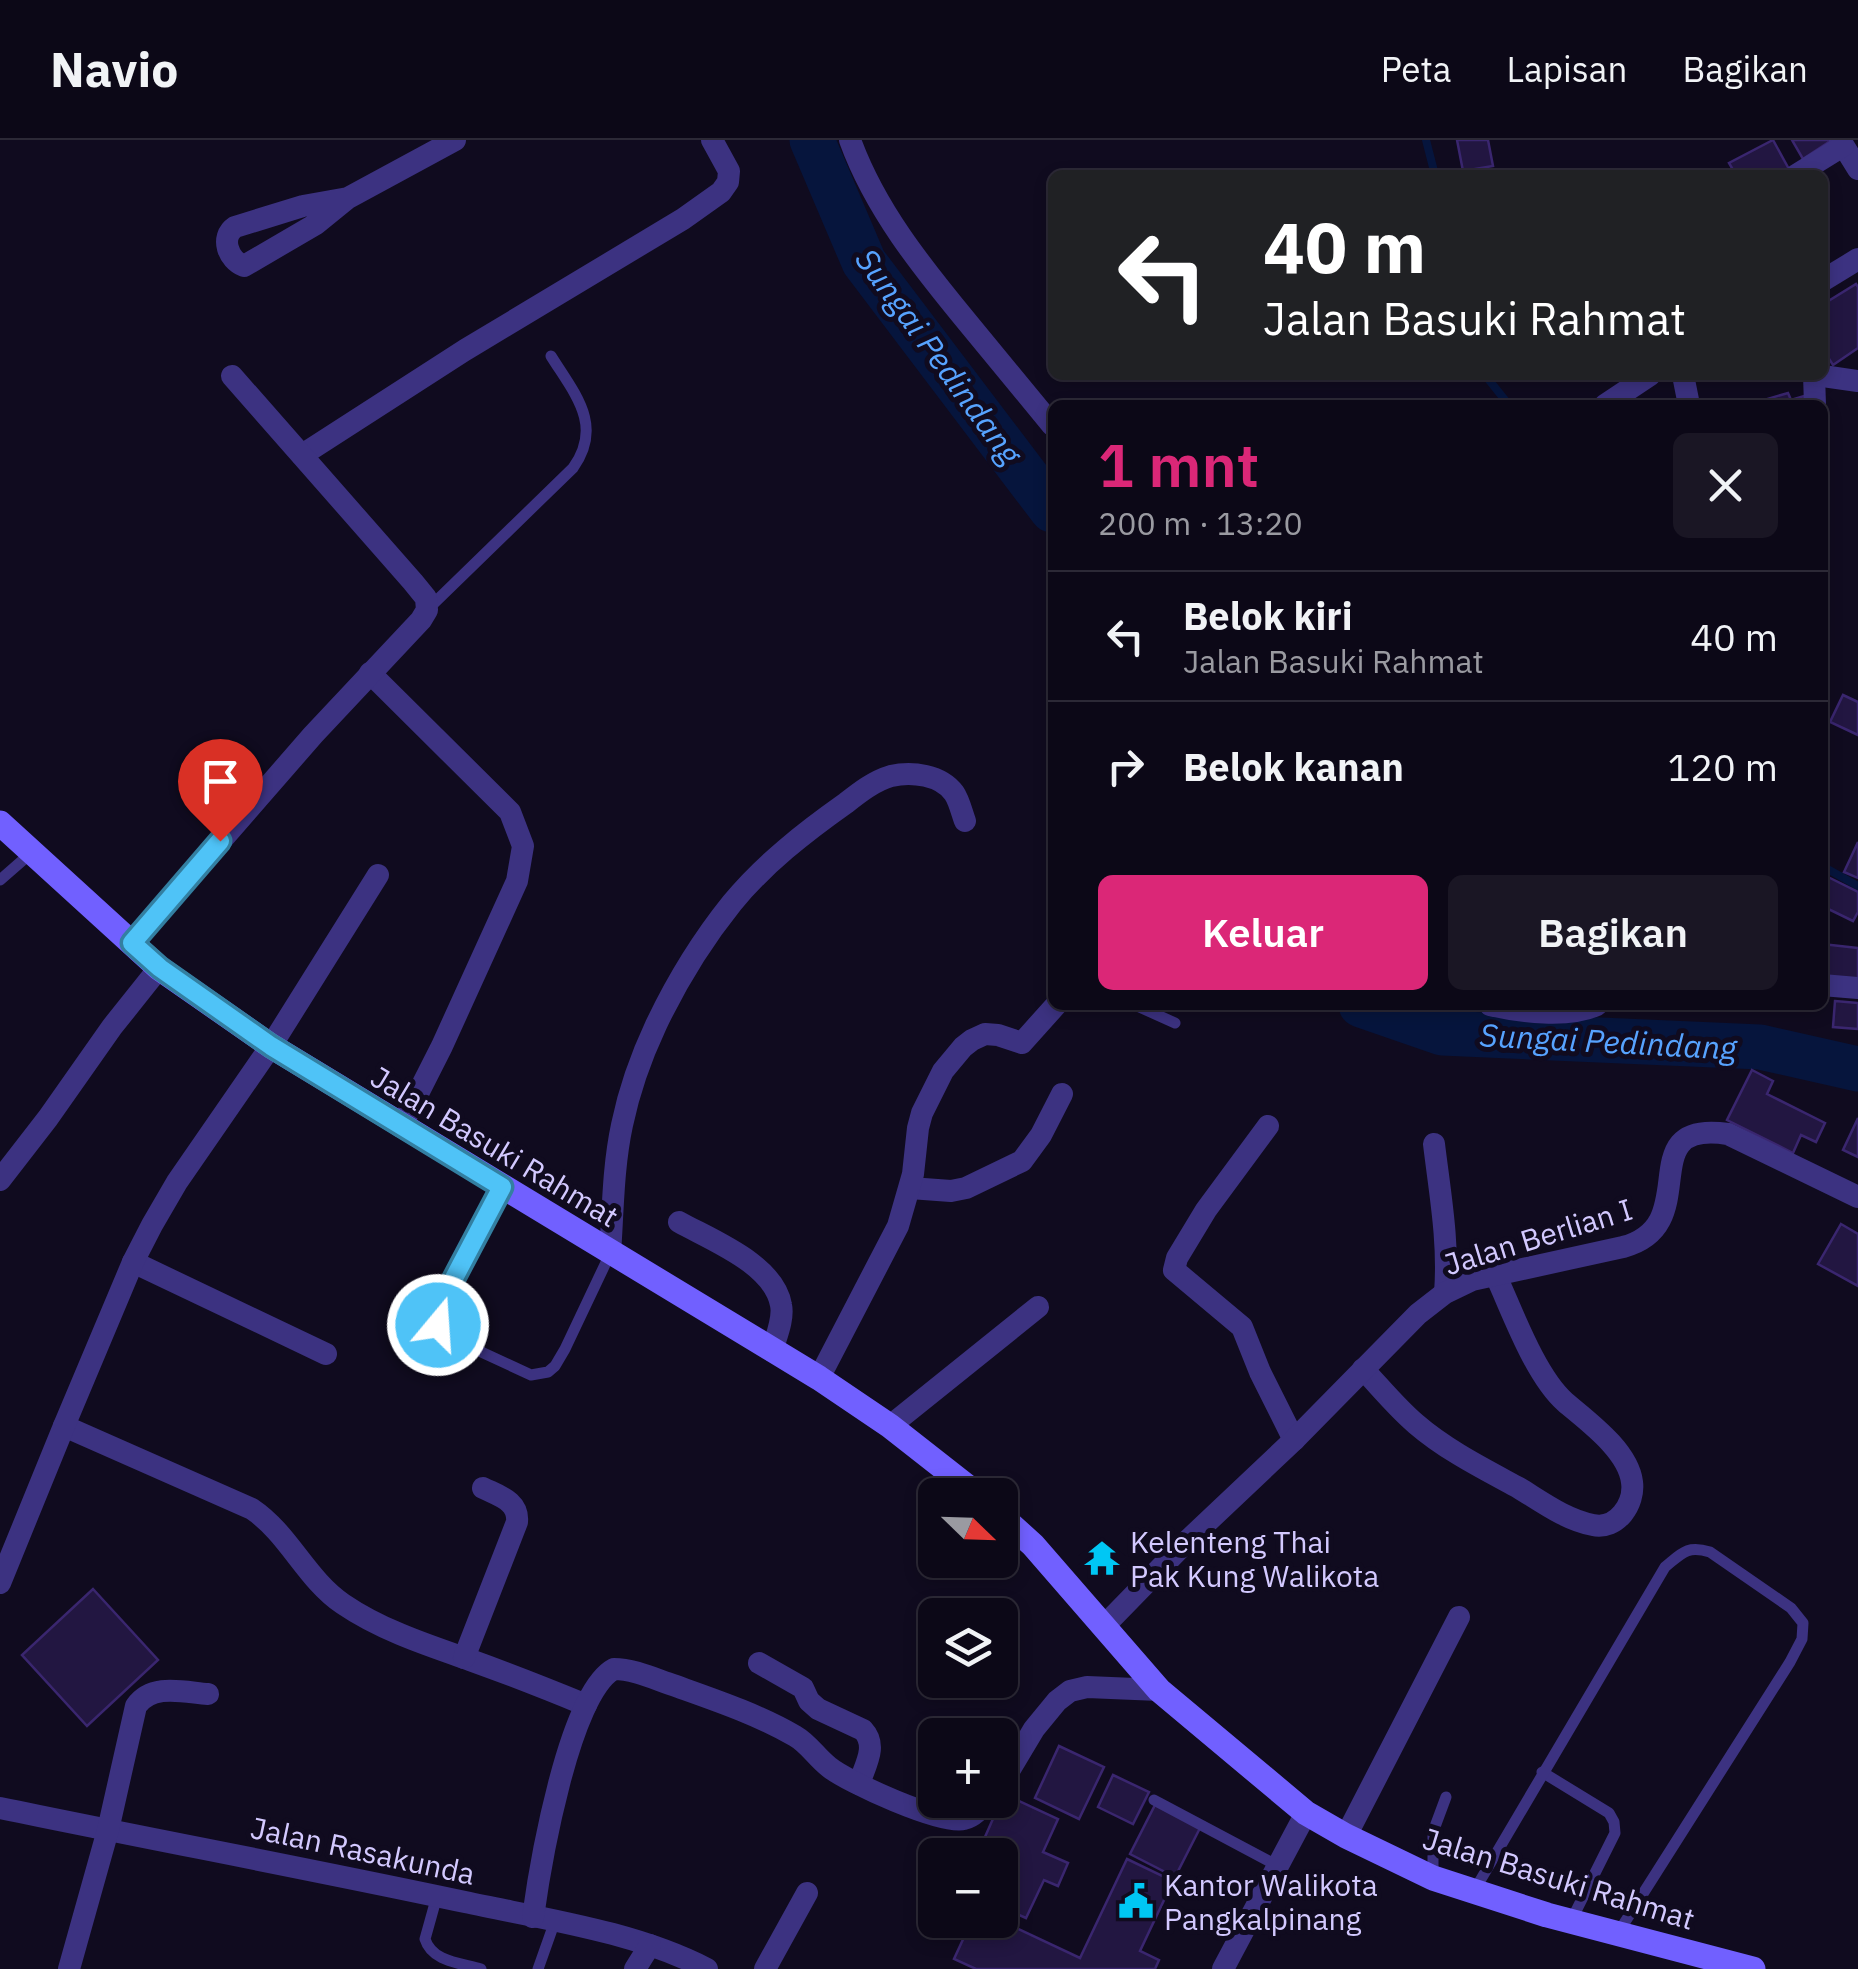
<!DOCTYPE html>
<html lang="id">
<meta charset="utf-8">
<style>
body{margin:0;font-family:"IBM Plex Sans",sans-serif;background:#1a1624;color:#f1f3f6;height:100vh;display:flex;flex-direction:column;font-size:38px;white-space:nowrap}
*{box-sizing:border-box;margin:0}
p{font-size:32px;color:#9a9aa1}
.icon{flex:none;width:55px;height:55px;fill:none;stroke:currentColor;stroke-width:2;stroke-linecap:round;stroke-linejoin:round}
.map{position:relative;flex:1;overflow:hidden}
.side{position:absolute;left:1048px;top:260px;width:780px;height:610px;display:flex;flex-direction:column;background:#0c0817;border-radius:15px;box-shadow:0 5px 15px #0003,0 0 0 2px #2c2936}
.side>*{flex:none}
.guide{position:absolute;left:1048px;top:30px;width:780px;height:210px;border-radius:15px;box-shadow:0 5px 15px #0003,0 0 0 2px #2c2936;background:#202124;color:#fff;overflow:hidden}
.needle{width:65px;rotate:113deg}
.controls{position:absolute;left:918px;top:1338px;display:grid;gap:20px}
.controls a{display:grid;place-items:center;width:100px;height:100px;border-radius:15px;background:#0c0817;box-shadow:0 5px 15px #0003,0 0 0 2px #2c2936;font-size:50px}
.pin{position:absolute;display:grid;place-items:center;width:85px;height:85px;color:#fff;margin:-102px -42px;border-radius:50% 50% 50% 0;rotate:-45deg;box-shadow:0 0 10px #0007}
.pin .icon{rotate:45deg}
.me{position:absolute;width:110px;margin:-55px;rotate:18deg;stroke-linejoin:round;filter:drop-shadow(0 0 8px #0008)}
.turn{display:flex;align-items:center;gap:35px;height:210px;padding:0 50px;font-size:45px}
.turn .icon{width:130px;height:130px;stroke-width:2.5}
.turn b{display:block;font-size:70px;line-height:85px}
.round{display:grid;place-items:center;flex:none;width:105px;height:105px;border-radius:15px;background:#1a1624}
.headline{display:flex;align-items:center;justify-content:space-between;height:170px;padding:0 50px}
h1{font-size:60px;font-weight:600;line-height:75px;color:#db2777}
.primary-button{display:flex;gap:20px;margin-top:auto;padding:20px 50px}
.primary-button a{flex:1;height:115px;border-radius:15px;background:#db2777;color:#fff;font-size:40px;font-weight:600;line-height:115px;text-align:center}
.primary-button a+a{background:#1a1624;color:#f1f3f6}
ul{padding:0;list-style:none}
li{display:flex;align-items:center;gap:30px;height:130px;padding:0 50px;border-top:2px solid #2c2936}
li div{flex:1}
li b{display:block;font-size:38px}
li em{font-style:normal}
header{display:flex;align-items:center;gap:60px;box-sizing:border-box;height:140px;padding:0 50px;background:#0c0817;border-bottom:2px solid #2c2936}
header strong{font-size:48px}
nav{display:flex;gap:55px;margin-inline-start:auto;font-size:35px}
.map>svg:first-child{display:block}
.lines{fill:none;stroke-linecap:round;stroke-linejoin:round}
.stream{stroke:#06153d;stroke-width:8}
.river{stroke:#06153d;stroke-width:45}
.building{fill:#221641;stroke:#3a266f;stroke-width:2.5}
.lane{stroke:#3c3281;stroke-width:11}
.street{stroke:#3c3281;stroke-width:22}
.secondary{stroke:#7160ff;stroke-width:25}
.route-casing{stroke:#337fa1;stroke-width:25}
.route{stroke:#4fc3f7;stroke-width:18}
.labels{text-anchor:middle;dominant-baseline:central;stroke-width:10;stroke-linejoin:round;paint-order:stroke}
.street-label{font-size:30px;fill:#d3c9ff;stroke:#100b1f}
.poi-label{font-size:30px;fill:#d3c9ff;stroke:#100b1f;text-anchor:start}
.water-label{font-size:32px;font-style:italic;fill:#57a3ff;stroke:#100b1f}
</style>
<header>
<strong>Navio</strong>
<nav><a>Peta</a><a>Lapisan</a><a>Bagikan</a></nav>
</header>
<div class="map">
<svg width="1858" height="1829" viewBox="0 0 1858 1829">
<rect width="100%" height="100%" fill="#100b1f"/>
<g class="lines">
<!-- stream -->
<g class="stream">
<polyline points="1426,0 1435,35"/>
<polyline points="1485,235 1509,265"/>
<polyline points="1822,726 1858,746"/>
</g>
<!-- river -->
<g class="river">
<polyline points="812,0 864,122 1052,370"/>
<polyline points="1361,865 1442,893 1760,907 1858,929"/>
</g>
</g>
<!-- building -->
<g class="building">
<polygon points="1457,0 1488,0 1493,26 1463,31"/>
<polygon points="1773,0 1790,31 1784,35 1736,35 1729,23"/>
<polygon points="1792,0 1832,0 1803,19"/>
<polygon points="1856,144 1858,147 1858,208 1833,225 1822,208 1822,165"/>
<polygon points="1788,253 1791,260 1804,256 1807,265 1758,265 1757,262"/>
<polygon points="1843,555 1858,562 1858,595 1830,582"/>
<polygon points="1858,702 1858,738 1844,732"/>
<polygon points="1828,737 1858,752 1858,772 1853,781 1822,766 1822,748"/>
<polygon points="1822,804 1858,808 1858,840 1822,836"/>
<polygon points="1835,861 1858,863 1858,889 1833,887"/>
<polygon points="1752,930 1773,941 1767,954 1825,983 1816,1002 1801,995 1793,1013 1727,980"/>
<polygon points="1858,978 1858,1017 1843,1010"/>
<polygon points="1841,1084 1858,1094 1858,1146 1818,1124"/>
<polygon points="93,1449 158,1520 87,1586 22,1515"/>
<polygon points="1059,1606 1104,1627 1079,1679 1035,1658"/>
<polygon points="1113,1635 1149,1652 1133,1684 1098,1667"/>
<polygon points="1004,1654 1058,1679 1043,1712 1068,1723 1058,1746 1044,1740 1026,1778 1008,1770 1011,1764 1000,1758 1000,1715 977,1715"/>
<polygon points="1155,1665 1200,1688 1175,1737 1130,1714"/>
<polygon points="1127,1719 1173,1741 1140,1811 1159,1820 1155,1829 976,1829 954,1819 972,1780 999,1780 1080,1818"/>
</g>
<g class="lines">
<!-- lane -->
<g class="lane">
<path d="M427,470L573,328C604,285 574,253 551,216"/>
<polyline points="0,740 31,713"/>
<polyline points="1135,865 1175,883"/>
<polyline points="501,1047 437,1172 438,1185 451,1198 531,1235 548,1232 555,1226 565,1209 610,1114"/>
<polyline points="1542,1632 1609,1673 1614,1682 1615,1693 1571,1781"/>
<polyline points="1154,1660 1278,1726"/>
<polyline points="1433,1738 1433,1692 1446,1657"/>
<path d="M1474,1751L1665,1427C1682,1413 1687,1405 1710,1412L1791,1468L1803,1483L1802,1499L1790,1522L1618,1793"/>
<path d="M437,1756L425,1799C432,1822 461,1823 481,1829"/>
<polyline points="538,1829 555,1781"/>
</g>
<!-- street -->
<g class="street">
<path d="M850,0C875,69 921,126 968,183C996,217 1024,251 1052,285"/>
<polyline points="1840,0 1858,29"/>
<polyline points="1796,35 1843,6"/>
<path d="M348,58L303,66L235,87C220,97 228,120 244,126L316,84L348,58L455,0"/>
<polyline points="1822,141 1858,119"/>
<polyline points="1683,235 1689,265"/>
<polyline points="1814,235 1815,265"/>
<polyline points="1816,235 1858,241"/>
<polyline points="1605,265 1650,235"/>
<polyline points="302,315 465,210 683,79 721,52 728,42 729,31 712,0"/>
<polyline points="370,533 510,672 523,706 517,741 442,906 401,987"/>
<polyline points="132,803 313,595 421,480 427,470 426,458 413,442 232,236"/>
<polyline points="1822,845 1858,848"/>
<path d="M1490,865C1520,872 1569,878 1597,865"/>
<polyline points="1268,986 1206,1070 1177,1118 1174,1130 1242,1187 1260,1232 1294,1300"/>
<path d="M1434,1004C1440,1054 1449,1102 1445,1153"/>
<polyline points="0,1040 48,978 112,887 159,828"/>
<polyline points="910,1048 951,1051 966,1048 1022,1021 1041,995 1062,954"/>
<path d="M679,1082C711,1100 774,1124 781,1165C784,1179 776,1197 772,1211"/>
<path d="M610,1114C613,1071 613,1027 622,985C629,951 641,917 656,885C676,843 703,799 732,763C764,724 805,692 846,663C860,652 874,641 891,636C912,631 941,635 954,653C959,660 962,673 965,681"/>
<polyline points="133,1122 326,1214"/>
<path d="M1363,1229C1380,1247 1397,1268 1416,1284C1446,1310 1484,1329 1519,1348C1542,1362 1566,1380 1593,1385C1617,1390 1635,1364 1632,1342C1628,1310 1587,1281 1565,1262C1535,1235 1513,1173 1496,1136"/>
<polyline points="819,1238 898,1086 913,1034 918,988 922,973 943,931 963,907 972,900 985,894 998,895 1022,903 1056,865"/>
<path d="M64,1286L252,1369C289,1394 306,1439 343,1464C381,1490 427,1505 470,1520C509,1534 547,1549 586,1565"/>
<polyline points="890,1286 1038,1167"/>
<polyline points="0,1443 64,1286 133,1122 152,1085 177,1042 271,906 378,735"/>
<path d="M1105,1485L1184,1404L1294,1300L1418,1174L1445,1153L1472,1140L1623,1107C1707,1085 1629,979 1728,994L1858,1057"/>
<path d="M464,1518L517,1382C519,1361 499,1356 483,1348"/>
<path d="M759,1523L803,1548L809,1561L818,1569L863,1590C878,1606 865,1625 859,1644"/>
<polyline points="1000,1646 1034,1589 1057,1561 1070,1551 1087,1547 1159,1550"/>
<path d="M0,1668C155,1700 310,1729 465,1762C544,1779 636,1792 707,1829"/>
<polyline points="1346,1696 1459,1477"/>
<path d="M533,1777C540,1726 569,1553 614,1529C633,1529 655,1539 673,1545C715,1560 757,1574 795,1596C809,1604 816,1617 829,1627C847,1642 942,1685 964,1679C974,1677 982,1667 988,1660"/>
<path d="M69,1829L108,1690L136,1566C152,1543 183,1552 208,1554"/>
<polyline points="635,1829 650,1805"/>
<polyline points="765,1829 807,1753"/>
<polyline points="1223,1829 1306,1673"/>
</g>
<!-- secondary -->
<g class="secondary">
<polyline points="0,683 159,828 271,906 819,1238 890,1286 978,1355"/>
<polyline points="1000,1375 1033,1405 1159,1550 1306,1673 1346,1696 1433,1738 1547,1775 1753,1829"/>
</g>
</g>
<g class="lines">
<defs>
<polyline id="route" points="220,701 132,803 160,828 271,906 502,1047 443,1159 437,1172 438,1185"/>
</defs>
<!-- route casing -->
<use href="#route" class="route-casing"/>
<!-- route -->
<use href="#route" class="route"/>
</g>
<!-- icons -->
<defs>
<symbol id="temple-bare" viewBox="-9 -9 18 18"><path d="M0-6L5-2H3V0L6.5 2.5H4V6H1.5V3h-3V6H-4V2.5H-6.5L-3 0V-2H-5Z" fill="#00c7f4" stroke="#100b1f" stroke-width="2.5" paint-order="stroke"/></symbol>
<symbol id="civic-bare" viewBox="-9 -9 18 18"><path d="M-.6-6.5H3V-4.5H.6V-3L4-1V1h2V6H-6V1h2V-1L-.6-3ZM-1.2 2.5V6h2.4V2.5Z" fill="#00c7f4" stroke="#100b1f" stroke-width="2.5" paint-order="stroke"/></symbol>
</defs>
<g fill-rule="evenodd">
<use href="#temple-bare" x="1077" y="1393" width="50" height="50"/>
<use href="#civic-bare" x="1111" y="1736" width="50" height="50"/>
</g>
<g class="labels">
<!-- street labels -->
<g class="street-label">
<text transform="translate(495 1006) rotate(31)">Jalan Basuki Rahmat</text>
<text transform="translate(1538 1096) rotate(-17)">Jalan Berlian I</text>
<text transform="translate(363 1710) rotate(12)">Jalan Rasakunda</text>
<text transform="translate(1559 1738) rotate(17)">Jalan Basuki Rahmat</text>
</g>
<!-- poi labels -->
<g class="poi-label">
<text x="1130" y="1401">Kelenteng Thai<tspan x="1130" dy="34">Pak Kung Walikota</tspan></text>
<text x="1164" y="1744">Kantor Walikota<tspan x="1164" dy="34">Pangkalpinang</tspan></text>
</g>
<!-- water labels -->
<g class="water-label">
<text transform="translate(939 216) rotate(54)">Sungai Pedindang</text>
<text transform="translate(1608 901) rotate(3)">Sungai Pedindang</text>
</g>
</g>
</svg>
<div class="controls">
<a><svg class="needle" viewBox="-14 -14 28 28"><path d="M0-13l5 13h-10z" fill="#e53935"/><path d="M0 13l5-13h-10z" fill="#9a9aa1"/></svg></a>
<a><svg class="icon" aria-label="layers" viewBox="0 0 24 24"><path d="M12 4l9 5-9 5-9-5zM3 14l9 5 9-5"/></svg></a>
<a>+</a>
<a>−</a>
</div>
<div class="pin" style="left:220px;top:701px;background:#d93025"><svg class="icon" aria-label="arrive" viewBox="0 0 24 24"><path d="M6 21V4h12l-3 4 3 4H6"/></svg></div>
<svg class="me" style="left:438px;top:1185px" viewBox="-20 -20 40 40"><circle r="17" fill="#4fc3f7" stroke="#fff" stroke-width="3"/><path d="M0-11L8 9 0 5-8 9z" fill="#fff"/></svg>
<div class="guide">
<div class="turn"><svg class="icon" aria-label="left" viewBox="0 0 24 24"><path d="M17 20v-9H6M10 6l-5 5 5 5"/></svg><div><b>40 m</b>Jalan Basuki Rahmat</div></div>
</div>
<section class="side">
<div class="headline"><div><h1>1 mnt</h1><p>200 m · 13:20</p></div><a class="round"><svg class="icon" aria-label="close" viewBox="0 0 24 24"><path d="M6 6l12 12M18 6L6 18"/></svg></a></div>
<ul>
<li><svg class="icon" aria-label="left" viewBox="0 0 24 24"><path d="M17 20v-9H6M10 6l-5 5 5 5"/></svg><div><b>Belok kiri</b><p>Jalan Basuki Rahmat</p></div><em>40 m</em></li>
<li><svg class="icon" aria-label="right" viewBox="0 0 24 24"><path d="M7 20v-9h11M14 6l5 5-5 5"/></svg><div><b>Belok kanan</b></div><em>120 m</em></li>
</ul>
<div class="primary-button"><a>Keluar</a><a>Bagikan</a></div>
</section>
</div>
